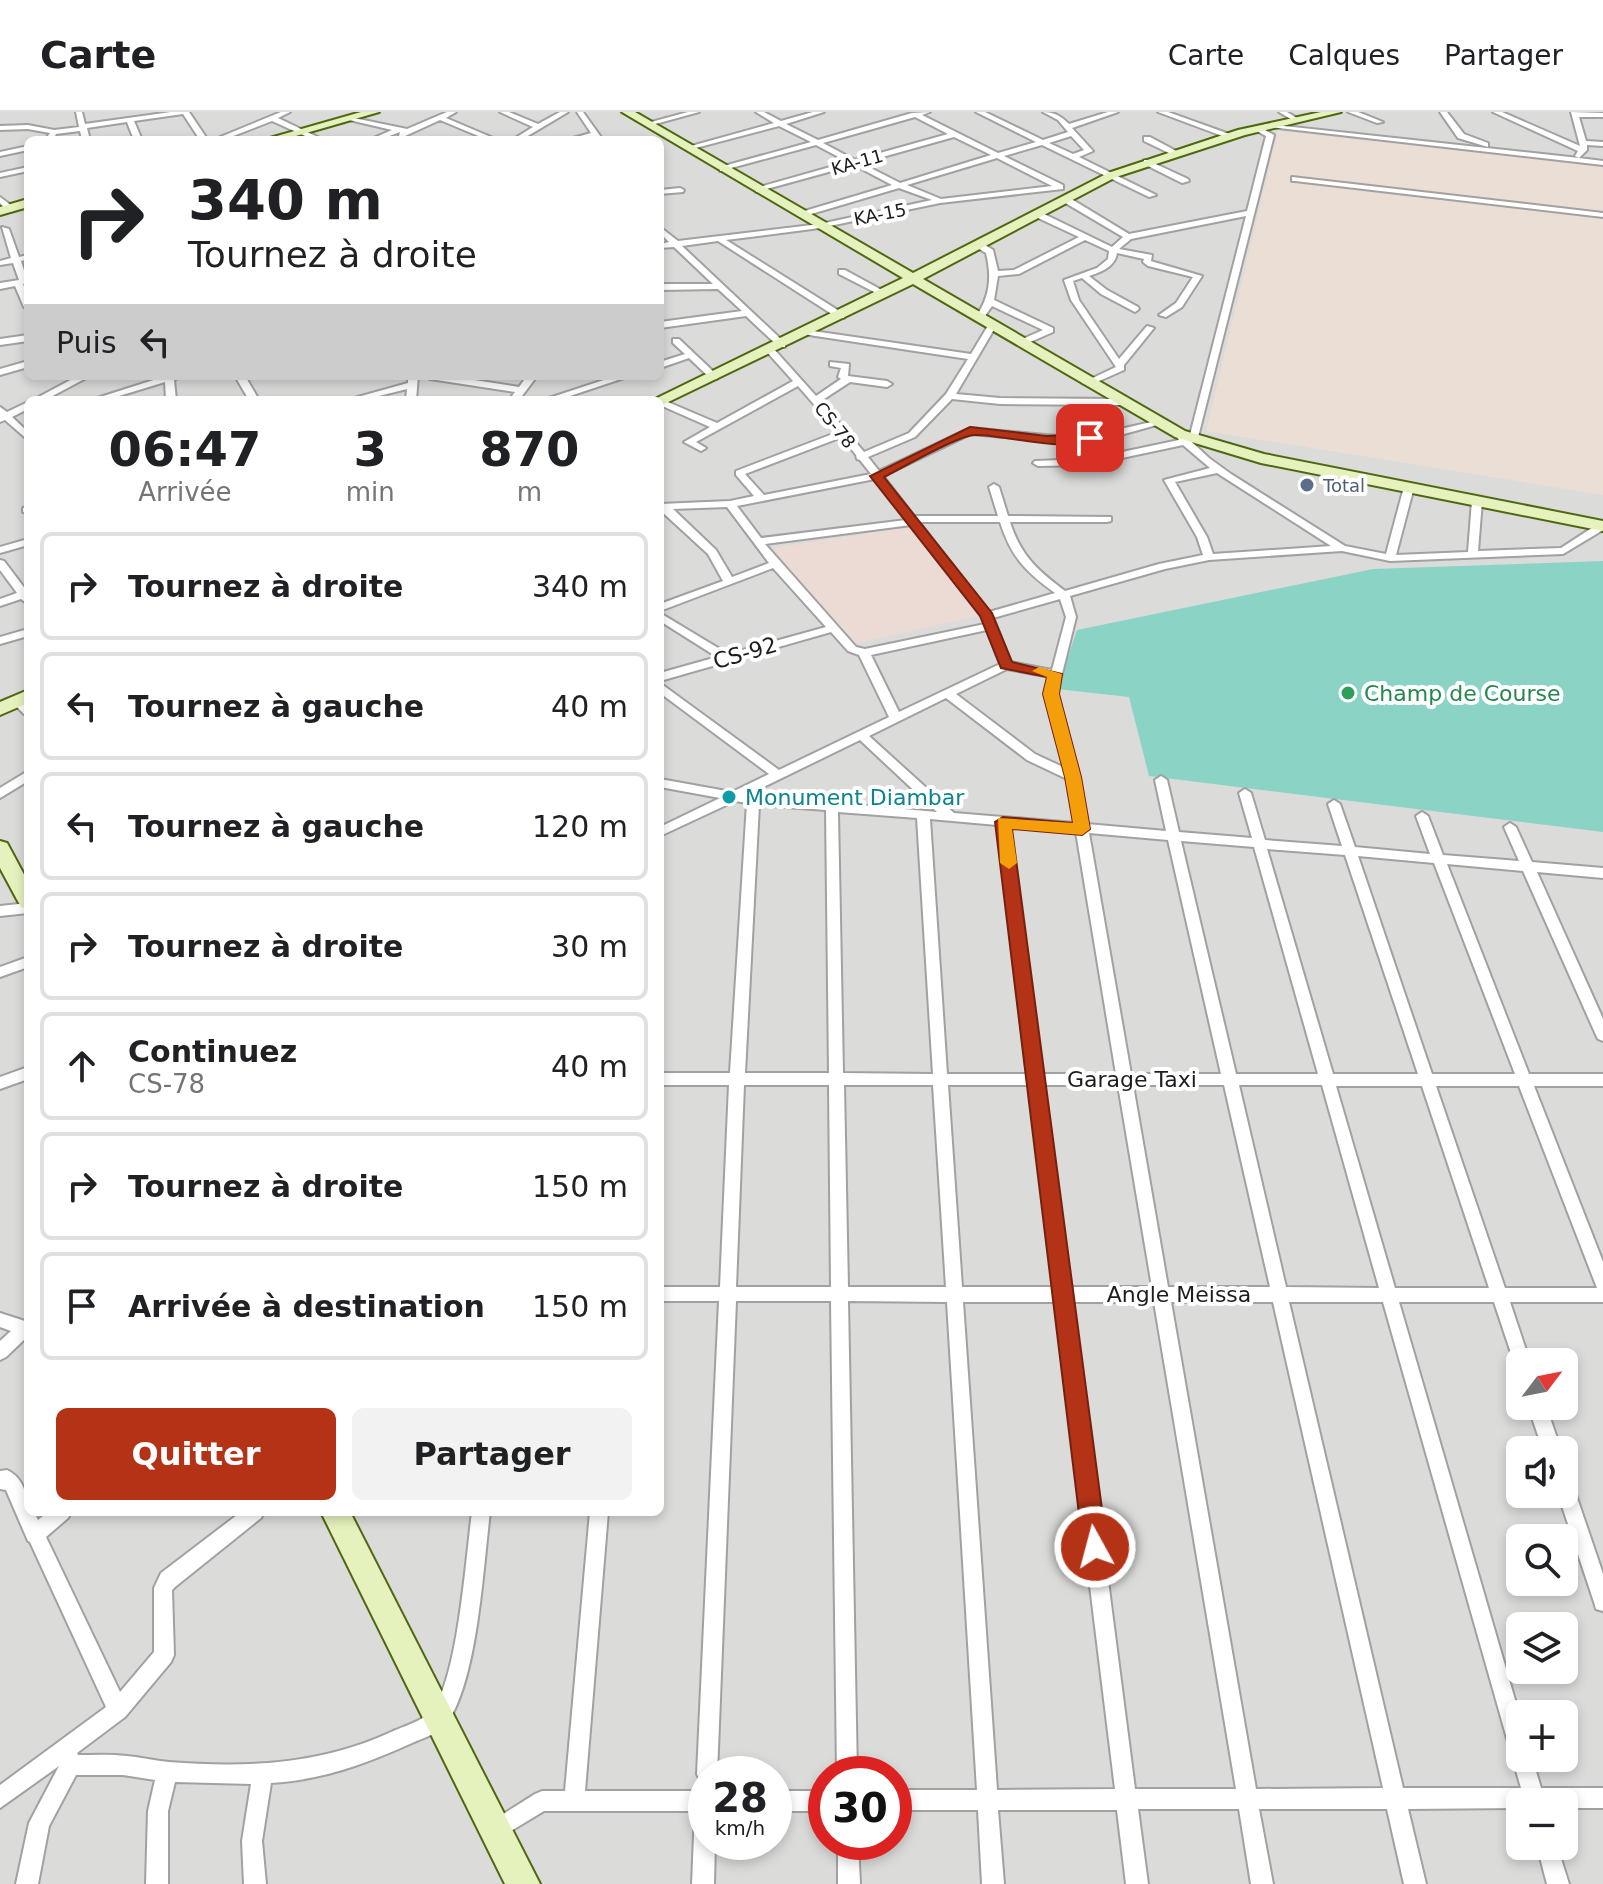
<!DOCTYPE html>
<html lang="fr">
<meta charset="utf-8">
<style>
body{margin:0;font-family:"DejaVu Sans",sans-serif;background:#f2f2f2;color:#202124;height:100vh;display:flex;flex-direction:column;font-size:30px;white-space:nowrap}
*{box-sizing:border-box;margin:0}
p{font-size:26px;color:#757577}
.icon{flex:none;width:44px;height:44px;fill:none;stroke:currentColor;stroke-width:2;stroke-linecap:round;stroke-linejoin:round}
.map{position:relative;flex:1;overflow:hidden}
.panel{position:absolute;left:24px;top:284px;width:640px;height:1120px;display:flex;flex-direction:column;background:#fff;border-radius:12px;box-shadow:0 4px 12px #0003}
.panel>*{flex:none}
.hud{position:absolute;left:24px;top:24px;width:640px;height:244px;border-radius:12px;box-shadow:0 4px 12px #0003;background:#fff;color:#202124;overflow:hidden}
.needle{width:52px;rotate:58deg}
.fabs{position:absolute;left:1506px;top:1236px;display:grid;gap:16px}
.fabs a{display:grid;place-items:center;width:72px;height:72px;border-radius:12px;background:#fff;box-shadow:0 4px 12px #0003;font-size:40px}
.speed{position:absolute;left:688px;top:1644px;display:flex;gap:16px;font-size:40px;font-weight:700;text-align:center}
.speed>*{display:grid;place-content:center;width:104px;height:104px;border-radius:50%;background:#fff;box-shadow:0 4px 12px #0003;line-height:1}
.speed small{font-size:20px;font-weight:400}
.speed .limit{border:12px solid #d22;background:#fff;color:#111}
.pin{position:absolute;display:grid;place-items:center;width:68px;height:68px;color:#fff;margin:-34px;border-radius:16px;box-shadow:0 4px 12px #0006}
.me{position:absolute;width:88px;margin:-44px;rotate:353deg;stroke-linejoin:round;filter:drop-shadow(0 0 6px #0008)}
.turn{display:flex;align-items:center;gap:28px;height:168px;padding:0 32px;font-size:36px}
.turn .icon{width:104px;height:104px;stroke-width:2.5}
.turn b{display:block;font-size:56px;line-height:68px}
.then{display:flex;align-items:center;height:76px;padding:0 32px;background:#0003;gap:16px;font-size:30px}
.eta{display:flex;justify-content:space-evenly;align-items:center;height:136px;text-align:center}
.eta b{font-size:48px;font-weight:700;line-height:56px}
.cta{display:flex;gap:16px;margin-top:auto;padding:16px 32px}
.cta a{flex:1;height:92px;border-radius:12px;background:#b43316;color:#fff;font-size:32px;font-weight:700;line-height:92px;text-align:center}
.cta a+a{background:#f2f2f2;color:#202124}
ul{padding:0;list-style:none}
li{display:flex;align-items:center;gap:24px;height:108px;margin:0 16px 12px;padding:0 16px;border:4px solid #e0e0e0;border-radius:12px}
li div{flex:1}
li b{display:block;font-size:30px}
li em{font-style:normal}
header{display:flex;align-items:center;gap:48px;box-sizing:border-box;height:112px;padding:0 40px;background:#fff;border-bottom:2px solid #e0e0e0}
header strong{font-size:38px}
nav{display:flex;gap:44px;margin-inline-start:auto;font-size:28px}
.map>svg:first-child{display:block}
.residential{fill:#dbdbda;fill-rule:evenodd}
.commercial{fill:#ecdbd5}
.military{fill:#eaded5}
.pitch{fill:#8bd4c5}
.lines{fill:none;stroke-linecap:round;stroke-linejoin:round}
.street-casing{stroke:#a1a1a1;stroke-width:4}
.secondary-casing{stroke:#4e6811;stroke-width:4}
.street{fill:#fff;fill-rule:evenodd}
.secondary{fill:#e6f2be;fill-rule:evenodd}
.route{fill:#b43316;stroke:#75210e;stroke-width:2}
.slow{fill:#f59e0b}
.service-dot{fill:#5c6f8a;stroke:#fff;stroke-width:3}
.leisure-dot{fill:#2e9e5b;stroke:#fff;stroke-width:3}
.culture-dot{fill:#0f9aa8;stroke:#fff;stroke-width:3}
.labels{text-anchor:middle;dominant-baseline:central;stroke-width:8;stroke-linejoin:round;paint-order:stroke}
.far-street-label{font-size:18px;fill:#1d1d1d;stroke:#fff}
.far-service-label{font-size:18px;fill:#4e5e75;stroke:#fff;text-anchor:start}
.street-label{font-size:22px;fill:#1d1d1d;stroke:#fff}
.leisure-label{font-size:22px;fill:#27864d;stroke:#fff;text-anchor:start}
.culture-label{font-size:22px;fill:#0d838f;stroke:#fff;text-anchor:start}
</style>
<header>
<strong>Carte</strong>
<nav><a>Carte</a><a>Calques</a><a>Partager</a></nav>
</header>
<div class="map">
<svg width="1603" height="1772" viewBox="0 0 1603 1772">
<rect width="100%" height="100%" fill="#edece4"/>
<!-- residential -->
<path class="residential" d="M0,0H1603V1772H0ZM28,28H660V264H28ZM28,288H660V1400H28ZM1520,1250H1564V1294H1520ZM1520,1338H1564V1382H1520ZM1520,1426H1564V1470H1520ZM1520,1514H1564V1558H1520ZM1520,1602H1564V1646H1520ZM706,1662H774V1730H706ZM826,1662H894V1730H826ZM1520,1690H1564V1734H1520Z"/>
<!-- commercial -->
<polygon class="commercial" points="909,415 978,504 853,532 788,457 774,436"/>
<!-- military -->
<polygon class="military" points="1278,19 1603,54 1603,383 1206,319"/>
<!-- pitch -->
<polygon class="pitch" points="1603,449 1603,720 1149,664 1129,585 1057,577 1077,518 1373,457"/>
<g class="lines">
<defs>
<g id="street">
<polygon points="76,0 82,0 85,12 171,0 189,0 208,28 200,28 183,2 134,9 142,28 134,28 127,10 87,16 90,28 82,28 80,19 56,22 53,28 45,28 50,21 28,17 0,18 0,14 28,13 54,18 79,15"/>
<polygon points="281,0 290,0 278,6 324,28 314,28 272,9 223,28 213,28"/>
<polygon points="447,0 456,0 446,6 498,28 488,28 440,8 405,24 399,24 400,20 379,28 369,28 392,18 345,7 349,5 407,17"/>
<polygon points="500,0 509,0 538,12 560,0 568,0 521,28 512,28 533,15"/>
<polygon points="577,0 583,0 603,28 595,28 593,25 566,28 591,21"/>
<polygon points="688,0 699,0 648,14 644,12"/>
<path d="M756,0H764L781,9L813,0H824L786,12L818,28L912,1L930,0L922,3L998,41L1036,30L976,0H985L1043,28L1068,20L1058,8L1043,0C1054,0 1061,4 1069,12L1108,0H1118L1072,16L1093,39L1079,45L1156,83L1149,85L1042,33L1004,44L1063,73V77L940,91L820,116L726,128L844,202V206H838L718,129L682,134L785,231V235H779L746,204L660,216V210L742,199L718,177L660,178V172H713L674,135L660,136V132L669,130L660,121V115L678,129L820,112L932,88L899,76L801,105L797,103L798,101L892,73L854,53L756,80V76L848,50L816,33L720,59V55L811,30L779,14L688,38L684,36L774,11ZM915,5L948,22L855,48L823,31ZM1071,24L1084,38L1073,42L1049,31ZM954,25L991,43L900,71L861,51ZM997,46L1052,74L941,87L907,73Z"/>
<polygon points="1158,0 1168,0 1232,23 1225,25"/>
<polygon points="1279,0 1287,0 1300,8 1294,9"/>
<polygon points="1348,0 1358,0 1383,10 1377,11"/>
<polygon points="1440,0 1447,0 1464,22 1488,31 1488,35 1458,26"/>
<polygon points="1493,0 1502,0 1580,34 1571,0 1603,1 1603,5 1579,5 1586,29 1603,30 1603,34 1587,33 1587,38 1579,46 1603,49 1603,53 1262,14 1266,12 1579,46 1575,44 1578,39"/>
<path d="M1258,14L1274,23L1197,329L1189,327L1246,104L1131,127L1119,137L1152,143L1151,149L1154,150L1202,164L1182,195L1166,205L1159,203L1176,191L1193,165L1148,154L1143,150L1144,147L1117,141C1115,155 1101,160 1089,164L1107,178L1138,195L1139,197L1135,200L1101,182L1082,166L1073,169L1079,188L1119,247L1147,214L1154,216L1124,253V258L1090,273L1082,271L1116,255L1071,188L1064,168L1097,156L1108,147L1109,139L1085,128L1019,162L998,164L994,188L1053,216V220L1021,234L1017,231L1018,229L1043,218L992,194L982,208L975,206C990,185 992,166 986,141L976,135V131H982L993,138L998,159L1014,158L1079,125L1036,105V101H1042L1112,135L1123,125L1062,89V85H1068L1129,122L1247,99L1266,24L1255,18Z"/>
<polygon points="1144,25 1150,25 1178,40 1171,42 1144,29"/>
<polygon points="28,34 28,38 0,44 0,40"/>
<polygon points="1147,48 1188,67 1189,69 1182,71 1144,52 1144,48"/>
<polygon points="28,55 28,59 0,65 0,61"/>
<polygon points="1292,65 1603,101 1603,105 1295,69 1292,69"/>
<polygon points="680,76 684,78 683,80 660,82 660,78"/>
<polygon points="0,85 12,94 12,98 6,98 0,91"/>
<polygon points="2,115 9,117 19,145 28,143 28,147 21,149 28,171 23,172 28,185 28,198 24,195 15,174 0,177 0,171 19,168 13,151 0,153 0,149 11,146"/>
<polygon points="839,158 845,158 889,182 882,184 839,162"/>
<path d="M992,211L996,214L956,282L1000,286L1120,287L1125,290L1120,293L1000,292L952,287L915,325L868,345L879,359L970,316L1068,325L1116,318L1160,308V312L1117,324L1068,331L971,322L883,364L914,404H998L989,375L994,372L999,375L1008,404L1111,405V409L1107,410H1010C1021,444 1037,458 1065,479L1159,452L1203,443L1197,425L1164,368L1210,356L1183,333L1089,353L1038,354L1033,351L1035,349L1089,347L1179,328L1175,322L1180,319L1209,346L1231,362L1345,434L1386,442L1404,375L1409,372L1414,375L1396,443L1468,440L1472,389L1477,386L1482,389L1478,439L1561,436L1598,412L1603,411V418L1563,442L1390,449L1342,439L1209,448L1165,457L1070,484L1076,505L1057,582L1079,665L1087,712L1166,719L1155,668L1161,664L1167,668L1179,720L1252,726L1239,681L1245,677L1251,681L1265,728L1342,734L1328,692L1334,688L1340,692L1355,735L1430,742L1416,704L1422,700L1428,704L1443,743L1519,749L1504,715L1510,711L1516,715L1532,750L1603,756V766L1537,760L1603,907V929L1598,927L1596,923L1523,759L1447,752L1529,962H1603V974H1534L1603,1150V1190H1510L1530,1250H1520V1257L1516,1255L1514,1250L1494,1190H1399L1520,1605V1646H1532L1541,1676H1603V1696H1564V1690H1520V1696L1408,1697L1426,1772H1404L1387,1697H1259L1273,1772H1251L1239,1697H1138L1148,1772H1126L1117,1698H998L1004,1772H982L978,1698H894V1678H977L947,1190L848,1189L857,1662H837L831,1189H736L717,1662H706V1672L700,1669L697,1662L719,1189H660V1175H720L729,973H660V961H730L747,691L735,689L660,724V715L720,686L660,675V667L732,680L769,662L660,581V571L779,658L889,605L859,543L848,539L831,520L660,569V561L717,545L660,509V501L728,542L826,515L773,456L660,499V492L723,469L708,442L660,398V392L730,389L754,384L736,363V359L838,320L798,274L696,330L706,336L701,339L684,330L710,315L660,293V288H657H663L717,311L793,269L767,240V236H773L816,284L841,267L838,265L841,256L830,254V250L849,252L848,264L887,269L892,272L887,275L850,270L821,289L864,340L909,321L946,282L968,247L809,223L805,220L806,218L971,242L989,212ZM842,325L856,343L857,347L860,348L871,362L764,383L745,362ZM1217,361L1331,434L1213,442L1207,425L1175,370ZM875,367L906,408L761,426L737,394ZM727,395L769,451L732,465L716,438L673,397ZM919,410H1000C1011,445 1026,460 1055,481L989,500ZM911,413L982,505L985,512L865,537L856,535L765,432ZM1060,487L1066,505L1052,558L1011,550L993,506ZM987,518L1000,552L899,600L871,543ZM1007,557L1050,565L1045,582L1065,656L1035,642L956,582ZM946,586L1027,648L1067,667L1075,711L954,701L869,624ZM860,628L937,700L747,683ZM759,693L826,698L829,961H745ZM838,700L917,706L933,962L843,961ZM930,707L997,713L1027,962H947ZM1010,714L1076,720L1116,962H1042ZM1089,721L1168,728L1221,962H1131ZM1181,729L1254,735L1318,962H1236ZM1267,737L1345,743L1418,962H1333ZM1358,744L1434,751L1515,962H1432ZM744,973H829L831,1175H736ZM844,973H933L946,1175H848ZM948,973H1029L1054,1175H962ZM1044,973H1118L1152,1175H1070ZM1133,973H1224L1270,1175H1168ZM1239,973H1322L1379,1176L1286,1175ZM1336,974H1422L1489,1176H1395ZM1436,974H1519L1597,1176H1505ZM963,1190H1055L1115,1677L997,1678ZM1072,1190H1154L1236,1677H1135ZM1171,1190H1273L1383,1676L1256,1677ZM1289,1190H1383L1521,1676H1403Z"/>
<polygon points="28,223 28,229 0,233 0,227"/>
<polygon points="673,227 679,227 717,263 717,267 711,267 689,246 660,256 660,250 685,242 673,231"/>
<polygon points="28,249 28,255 0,263 0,257"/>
<polygon points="78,264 90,264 45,288 33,288"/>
<polygon points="166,264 180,265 174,268 176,288 166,288 165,270 106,288 91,288"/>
<polygon points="235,264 245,264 259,288 249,288"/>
<polygon points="408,264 418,264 416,288 406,288 407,277 363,288 347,288 408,271"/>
<polygon points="425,264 448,264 519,275 527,264 537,264 519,288 509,288 515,280 430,267"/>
<polygon points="616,264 630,264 558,288 543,288"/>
<polygon points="28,290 28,297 12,305 28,320 28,328 5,308 0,310 0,295 7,300"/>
<polygon points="27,395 28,401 23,400 23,396"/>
<polygon points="28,427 28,433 0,441 0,435"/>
<polygon points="0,448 4,449 26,478 28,478 28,492 21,487 0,494 0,487 17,481 0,458"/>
<polygon points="28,517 28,524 0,532 0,525"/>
<polygon points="17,585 28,593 28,603 24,602 11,589"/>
<polygon points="28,659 28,669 0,686 0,676"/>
<polygon points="28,791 28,801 0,804 0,794"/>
<polygon points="28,845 28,855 0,865 0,855"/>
<polygon points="28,955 28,967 0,977 0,965"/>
<polygon points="0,1201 28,1210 28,1224 6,1245 0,1248 0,1229 11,1219 0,1215"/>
<polygon points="1528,1294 1546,1294 1561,1338 1543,1338"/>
<path d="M7,1358C23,1365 28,1384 28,1400H34L38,1408L48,1400H71L68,1406L46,1425L120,1580L154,1540V1476L161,1461L241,1400H264L261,1406L175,1475L172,1478L174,1543L171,1550L125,1605L77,1641L78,1643C94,1643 111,1642 127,1644C141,1645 155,1649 169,1650C245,1656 320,1653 391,1620C404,1614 424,1609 433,1597C458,1564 466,1445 472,1400H490C483,1457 478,1563 448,1610C441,1621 423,1626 412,1631C366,1652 322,1668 271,1671L262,1729L266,1772H244L242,1729L251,1672L175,1670L168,1699V1772H146L148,1699L155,1668L123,1663H76L49,1714L38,1772H16L29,1711L59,1654L0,1696V1673L106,1595L30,1430L28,1429L6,1378L0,1377V1359Z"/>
<polygon points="1564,1365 1570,1368 1573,1374 1603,1462 1603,1499 1596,1497 1594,1490 1558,1382 1564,1382"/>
<polygon points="590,1400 608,1400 585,1679 698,1679 706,1675 706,1730 715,1730 714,1772 692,1772 695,1699 544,1699 496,1728 489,1725 486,1718 489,1711 535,1682 542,1679 565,1679"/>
<rect x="774" y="1679" width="52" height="20"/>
<polygon points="838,1730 858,1730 860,1772 838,1772"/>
<polygon points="1537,1734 1557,1734 1569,1772 1547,1772"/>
</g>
<g id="secondary">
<polygon points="361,0 379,0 282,28 263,28"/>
<polygon points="622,0 635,0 913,161 1108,61 1238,18 1321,0 1341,0 1245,23 1116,65 923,167 1185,319 1264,342 1603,409 1603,419 1261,351 1175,325 913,172 660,294 660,288 655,287 903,166"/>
<polygon points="28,87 28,95 0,103 0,95"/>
<polygon points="28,578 28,591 0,603 0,590"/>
<polygon points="0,729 7,731 28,770 28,797 21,795 0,756"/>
<polygon points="321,1400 350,1400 540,1772 505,1772"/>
</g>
</defs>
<!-- street casing -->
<use href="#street" class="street-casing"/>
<!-- secondary casing -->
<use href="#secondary" class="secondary-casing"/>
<!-- street -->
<use href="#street" class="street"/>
<!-- secondary -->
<use href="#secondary" class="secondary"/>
</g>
<!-- route -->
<path class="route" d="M970,315L1047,324L1090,322L1096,326C1073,343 1003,322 974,323C957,324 902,356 884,365L992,501L1012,550L1062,562L1059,582L1081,665L1090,717L1082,723L1012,717L1107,1435L1103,1443L1095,1447L1086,1443L1083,1435L995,710L1003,705L1073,711L1065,665L1043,582L1047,565L1001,556L980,504L870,364Z"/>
<!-- slow -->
<polygon class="slow" points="1039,555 1062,562 1059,582 1081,665 1090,717 1082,723 1012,717 1017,751 1009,757 1000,751 998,706 1073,711 1065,665 1043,582 1047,565 1032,559"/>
<!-- markers -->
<circle class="service-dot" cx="1307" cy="373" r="8"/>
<circle class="leisure-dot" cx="1348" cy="581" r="8"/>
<circle class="culture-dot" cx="729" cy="685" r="8"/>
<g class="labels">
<!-- far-street labels -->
<g class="far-street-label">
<text transform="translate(857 50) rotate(-16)">KA-11</text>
<text transform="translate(880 102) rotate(-11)">KA-15</text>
<text transform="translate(835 313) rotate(51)">CS-78</text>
</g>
<!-- far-service labels -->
<g class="far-service-label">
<text x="1323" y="373">Total</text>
</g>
<!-- street labels -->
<g class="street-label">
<text transform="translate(745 541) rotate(-16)">CS-92</text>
<text x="1132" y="967">Garage Taxi</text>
<text x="1179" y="1182">Angle Meissa</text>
</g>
<!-- leisure labels -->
<g class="leisure-label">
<text x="1364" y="581">Champ de Course</text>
</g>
<!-- culture labels -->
<g class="culture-label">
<text x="745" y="685">Monument Diambar</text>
</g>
</g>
</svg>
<div class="fabs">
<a><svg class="needle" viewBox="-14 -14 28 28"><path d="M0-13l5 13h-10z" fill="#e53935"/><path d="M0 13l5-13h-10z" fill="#757577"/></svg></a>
<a><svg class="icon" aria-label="sound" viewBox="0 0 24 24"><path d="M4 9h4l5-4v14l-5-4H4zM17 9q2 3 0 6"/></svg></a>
<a><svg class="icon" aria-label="search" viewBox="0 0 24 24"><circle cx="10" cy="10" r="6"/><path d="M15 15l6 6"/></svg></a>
<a><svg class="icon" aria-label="layers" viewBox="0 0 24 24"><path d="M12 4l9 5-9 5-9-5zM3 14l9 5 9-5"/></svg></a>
<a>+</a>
<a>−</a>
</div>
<div class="speed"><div>28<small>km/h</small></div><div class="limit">30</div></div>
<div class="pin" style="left:1090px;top:326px;background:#d93025"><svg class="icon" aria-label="arrive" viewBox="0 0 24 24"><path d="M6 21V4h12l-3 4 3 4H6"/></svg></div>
<svg class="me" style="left:1095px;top:1435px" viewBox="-20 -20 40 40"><circle r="17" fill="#b43316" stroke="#fff" stroke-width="3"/><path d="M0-11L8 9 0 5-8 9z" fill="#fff"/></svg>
<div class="hud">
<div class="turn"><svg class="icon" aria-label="right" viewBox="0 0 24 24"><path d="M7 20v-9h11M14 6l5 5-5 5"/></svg><div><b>340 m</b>Tournez à droite</div></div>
<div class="then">Puis<svg class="icon" aria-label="left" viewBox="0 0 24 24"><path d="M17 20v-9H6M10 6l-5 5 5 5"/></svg></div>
</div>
<section class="panel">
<div class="eta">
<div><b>06:47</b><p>Arrivée</p></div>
<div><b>3</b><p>min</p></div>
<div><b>870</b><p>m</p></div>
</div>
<ul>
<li><svg class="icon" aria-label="right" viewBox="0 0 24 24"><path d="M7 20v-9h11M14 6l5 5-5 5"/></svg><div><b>Tournez à droite</b></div><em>340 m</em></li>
<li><svg class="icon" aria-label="left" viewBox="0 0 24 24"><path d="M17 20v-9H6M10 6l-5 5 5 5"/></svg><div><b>Tournez à gauche</b></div><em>40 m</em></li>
<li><svg class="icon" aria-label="left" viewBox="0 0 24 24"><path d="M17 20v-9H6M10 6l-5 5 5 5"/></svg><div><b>Tournez à gauche</b></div><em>120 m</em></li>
<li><svg class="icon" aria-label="right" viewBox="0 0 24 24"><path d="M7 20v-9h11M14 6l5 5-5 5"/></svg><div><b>Tournez à droite</b></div><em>30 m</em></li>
<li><svg class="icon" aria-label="ahead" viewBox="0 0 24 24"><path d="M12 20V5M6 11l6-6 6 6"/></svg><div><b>Continuez</b><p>CS-78</p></div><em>40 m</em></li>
<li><svg class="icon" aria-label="right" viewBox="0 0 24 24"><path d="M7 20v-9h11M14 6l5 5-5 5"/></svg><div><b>Tournez à droite</b></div><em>150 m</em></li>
<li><svg class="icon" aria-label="arrive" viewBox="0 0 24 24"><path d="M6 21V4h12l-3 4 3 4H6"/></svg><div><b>Arrivée à destination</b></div><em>150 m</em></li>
</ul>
<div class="cta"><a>Quitter</a><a>Partager</a></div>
</section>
</div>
